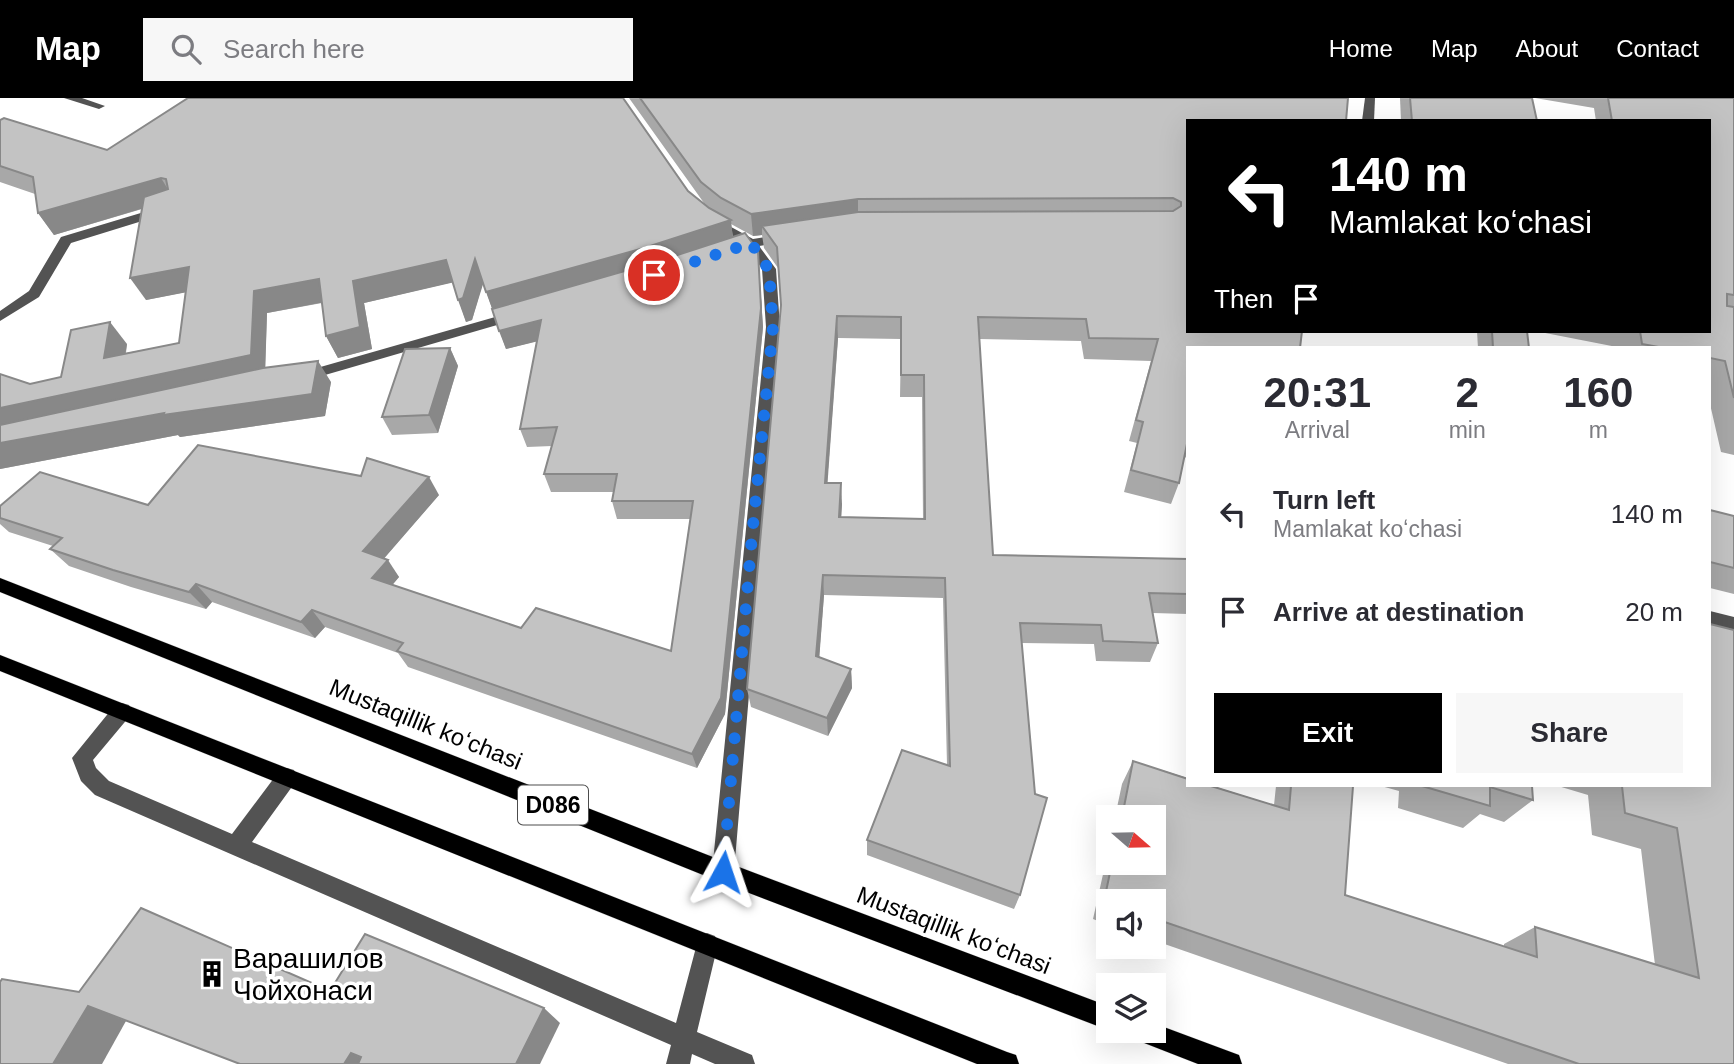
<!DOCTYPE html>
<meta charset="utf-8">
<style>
body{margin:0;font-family:Arial,sans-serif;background:#f7f7f7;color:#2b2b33;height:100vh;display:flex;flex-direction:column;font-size:26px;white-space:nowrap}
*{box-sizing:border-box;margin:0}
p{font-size:23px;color:#7c7c81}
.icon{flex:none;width:38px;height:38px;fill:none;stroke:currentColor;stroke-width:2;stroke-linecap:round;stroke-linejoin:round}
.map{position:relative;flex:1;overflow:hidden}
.sheet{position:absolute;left:1186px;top:248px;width:525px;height:441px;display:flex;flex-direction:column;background:#fff;border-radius:0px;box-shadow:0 7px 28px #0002}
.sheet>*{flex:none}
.top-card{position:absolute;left:1186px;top:21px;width:525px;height:214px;border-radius:0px;box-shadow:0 7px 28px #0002;background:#000;color:#fff;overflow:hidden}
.needle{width:46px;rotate:110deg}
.buttons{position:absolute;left:1096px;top:707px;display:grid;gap:14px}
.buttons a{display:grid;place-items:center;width:70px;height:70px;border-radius:0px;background:#fff;box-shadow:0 7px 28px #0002;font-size:35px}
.pin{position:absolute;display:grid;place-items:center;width:60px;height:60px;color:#fff;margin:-30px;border:4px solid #fff;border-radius:50%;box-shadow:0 2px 7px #0007}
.me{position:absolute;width:77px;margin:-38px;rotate:5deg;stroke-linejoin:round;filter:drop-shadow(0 0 5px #0008)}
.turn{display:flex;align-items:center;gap:24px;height:147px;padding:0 28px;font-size:32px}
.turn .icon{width:91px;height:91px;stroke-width:2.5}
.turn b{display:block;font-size:49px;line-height:60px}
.then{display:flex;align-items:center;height:66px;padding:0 28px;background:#0003;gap:14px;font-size:26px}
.eta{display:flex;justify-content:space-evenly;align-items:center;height:119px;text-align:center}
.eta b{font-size:42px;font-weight:700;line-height:49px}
.primary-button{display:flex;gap:14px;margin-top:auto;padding:14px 28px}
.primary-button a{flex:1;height:80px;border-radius:0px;background:#000;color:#fff;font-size:28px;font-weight:700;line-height:80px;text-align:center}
.primary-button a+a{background:#f7f7f7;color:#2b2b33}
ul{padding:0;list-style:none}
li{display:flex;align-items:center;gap:21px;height:98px;padding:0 28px}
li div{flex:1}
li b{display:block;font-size:26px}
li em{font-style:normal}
header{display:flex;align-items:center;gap:42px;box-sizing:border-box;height:98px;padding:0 35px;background:#000;color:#fff}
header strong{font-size:33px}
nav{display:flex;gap:38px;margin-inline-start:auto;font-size:24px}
.search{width:490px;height:63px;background:#f7f7f7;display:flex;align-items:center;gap:18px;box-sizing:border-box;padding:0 24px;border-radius:0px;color:#7c7c81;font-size:26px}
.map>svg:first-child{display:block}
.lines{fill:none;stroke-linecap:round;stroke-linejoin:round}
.major-casing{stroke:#dbdbdb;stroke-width:1}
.minor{fill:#535353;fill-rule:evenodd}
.major{fill:#000;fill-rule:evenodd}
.wall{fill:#a8a8a8;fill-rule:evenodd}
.shaded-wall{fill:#888}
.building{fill:#c3c3c3;stroke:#888;stroke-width:2;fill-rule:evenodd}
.route{stroke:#1a73e8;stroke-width:12;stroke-dasharray:0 21.6}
.labels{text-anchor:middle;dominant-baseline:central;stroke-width:7;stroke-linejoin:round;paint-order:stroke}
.shield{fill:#fff;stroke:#4c4c4c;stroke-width:2}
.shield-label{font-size:23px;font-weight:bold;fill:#000}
.street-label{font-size:24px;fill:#000;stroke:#fff}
.near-poi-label{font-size:28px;fill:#000;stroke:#fff;text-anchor:start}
</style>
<header>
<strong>Map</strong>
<div class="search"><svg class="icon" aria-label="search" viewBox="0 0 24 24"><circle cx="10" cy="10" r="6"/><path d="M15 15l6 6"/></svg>Search here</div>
<nav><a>Home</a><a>Map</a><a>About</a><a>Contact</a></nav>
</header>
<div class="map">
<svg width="1734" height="966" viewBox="0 0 1734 966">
<rect width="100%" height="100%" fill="#fff"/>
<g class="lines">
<defs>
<g id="major">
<polygon points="0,480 723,763 1108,908 1108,932 723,785 0,494"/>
<polygon points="0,557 1007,954 1016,957 1019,966 977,966 0,573"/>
<polygon points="1153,925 1239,957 1242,966 1198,966 1134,941 1130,933 1153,933"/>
</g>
</defs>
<!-- major casing -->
<use href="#major" class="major-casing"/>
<!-- minor -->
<g class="minor">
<polygon points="64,0 82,0 105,8 99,11"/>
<polygon points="1365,0 1375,0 1374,23 1362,23"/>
<polygon points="164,108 170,112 168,115 71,145 39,199 0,223 0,213 29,193 61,139"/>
<polygon points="713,119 753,141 785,136 791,140 785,144 759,148 776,171 780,229 734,774 731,781 723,785 715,781 712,774 766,229 762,171 748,150 725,155 725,149 740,144 709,126 709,120"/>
<polygon points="516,213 521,214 521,220 301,284 294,279 296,276"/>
<polygon points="1710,513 1734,519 1734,533 1710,527"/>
<polygon points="122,605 129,607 132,613 129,619 93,662 96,670 109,683 232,736 280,672 287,670 294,672 297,679 294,686 252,744 676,925 699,838 707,835 715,838 718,846 697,934 752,957 755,966 715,966 692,956 690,966 666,966 671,947 95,697 81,683 72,660 115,607"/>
</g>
<!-- major -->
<use href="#major" class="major"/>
</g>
<!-- wall -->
<g class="wall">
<path d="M629,0H1348L1188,250V360L1184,359L1179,385L1171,406L1124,394L1137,345L1129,343L1151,263L1084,261L1081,243L979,241L993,457L1188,461V516L1153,515L1158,545L1150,564L1096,563L1094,546L1022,545L1020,797L1014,811L867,757V742L947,667L943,500L824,497L819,559L851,571L852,590L828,638L751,609L747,591L781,207L778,170L764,150L762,137L753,138L731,126L733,139L759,172L763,229L725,616L697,670L408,569L398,555L325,529L315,540L212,504L206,511L131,489L69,468L50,451L53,448L9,434L0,426V408L148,407L439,397L384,460L399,479L392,487L521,530L671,553L690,421H617L612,403L614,394H551L544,376L552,348L527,349L520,331L537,243L506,251L483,184L472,222L466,224L453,184L364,205L372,251L338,260L326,238L322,205L267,215L265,270L331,284L325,318L180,339L178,337L0,371V276L30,286L61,279L127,246L126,255L179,245L186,194L146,202L142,111L54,137L38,115L35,96L0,84V22L107,52L688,93L704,105ZM838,240L901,241L900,299H922L923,421L841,419L842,406L827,385Z"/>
<polygon points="1400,0 1532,0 1537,23 1401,23"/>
<polygon points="1535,0 1734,0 1734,357 1721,354 1710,306 1710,250 1622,250 1535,233 1710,233 1710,23 1596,23 1594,10"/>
<polygon points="1477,233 1527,233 1529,250 1478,250"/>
<polygon points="450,250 458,268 438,335 392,337 382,319"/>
<polygon points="1710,412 1734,418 1734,496 1710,490"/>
<polygon points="1133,663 1274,707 1276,688 1353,688 1345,797 1504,849 1504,846 1535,829 1655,867 1641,751 1592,737 1588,697 1558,688 1710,688 1734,966 1508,966 1153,842 1153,803 1108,803 1108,827 1093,821 1108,754 1108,765 1153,765 1153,719 1115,719 1122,686"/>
<polygon points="1381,688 1532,688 1533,702 1504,724 1480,716 1463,730 1398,710 1399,693"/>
</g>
<!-- shaded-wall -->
<g class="shaded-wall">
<polygon points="161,80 174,101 54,137 38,115"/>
<polygon points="858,101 858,122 762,128 762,137 753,138 751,116"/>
<polygon points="731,122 733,143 494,216 486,194"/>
<polygon points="758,153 763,229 725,616 697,670 692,656"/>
<polygon points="475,161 484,183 472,222 466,224 458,202"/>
<polygon points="446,162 455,184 364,205 372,251 338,260 326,238 353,183"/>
<polygon points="189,169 203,191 146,202 130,180"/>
<polygon points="319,181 330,203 267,215 265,279 0,336 0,310 251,257 254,193"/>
<polygon points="837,218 838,240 826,406 825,385"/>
<polygon points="541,222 547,241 506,251 499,233"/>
<polygon points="110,224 127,246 121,282 104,260"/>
<polygon points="450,250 458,268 438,335 429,317"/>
<polygon points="318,263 331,284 325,318 180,339 178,337 0,371 0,345"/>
<polygon points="429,379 439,397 375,471 363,453"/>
<polygon points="841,385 842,406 840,440 839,419"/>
<polygon points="388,462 399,479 384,497 372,480"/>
<polygon points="823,477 824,497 818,577 816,558"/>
<polygon points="196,486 212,504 206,511 189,494"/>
<polygon points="312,512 325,529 315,540 301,524"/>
<polygon points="851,571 852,590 828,638 827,620"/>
<polygon points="88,908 126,923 102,966 53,966"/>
<polygon points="544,910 560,925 540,966 516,966"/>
<polygon points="351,955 374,966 344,966"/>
</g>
<!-- building -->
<g class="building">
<polygon points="188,0 623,0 688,93 709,110 731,122 644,150 486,194 475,161 463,200 458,202 446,162 353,183 360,229 326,238 319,181 254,193 251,257 0,310 0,276 30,286 61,279 71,232 110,224 104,260 179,245 189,169 130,180 144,99 168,91 166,81 161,80 38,115 33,79 0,68 0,22 4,20 107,52"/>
<path d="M640,0H1348L1346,23H1188V233H1302L1300,250H1188V341L1179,385L1131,372L1143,324L1136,322L1158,241L1089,240L1086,221L978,219L993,457L1188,461V496L1149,495L1158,545L1103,543L1101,527L1020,525L1035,696L1047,700L1020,797L867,742L902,652L950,668L945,480L823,477L816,558L851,571L827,620L747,591L781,207L777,149L762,128L858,114L1173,113L1181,108V104L1173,100L858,101L751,116L721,100L701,84ZM837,218L901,219V277H924L925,421L839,419L841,385H825Z"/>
<polygon points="1410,0 1532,0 1537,23 1412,23"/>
<polygon points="1608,0 1734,0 1734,197 1727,196 1727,208 1734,209 1734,300 1725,263 1710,260 1710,250 1664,250 1642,246 1640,233 1710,233 1710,23 1612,23"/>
<polygon points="745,135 758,153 761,210 721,600 692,656 397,553 403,545 312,512 301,524 196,486 189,494 113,472 50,451 62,440 0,420 0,408 40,374 148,407 198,347 361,378 367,360 429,379 363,453 388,462 372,480 521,530 536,510 671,553 693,403 612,403 617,376 544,376 557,329 520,331 541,222 499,233 492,211 656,164"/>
<polygon points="1492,233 1527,233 1529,250 1493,250"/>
<polygon points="450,250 429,317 382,319 405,251"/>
<polygon points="318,263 312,296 163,317 164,315 0,345 0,327 263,270"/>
<polygon points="1710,412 1734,418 1734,470 1710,464"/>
<polygon points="1710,526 1734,532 1734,966 1579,966 1153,820 1153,803 1108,804 1104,803 1112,765 1153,765 1153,719 1122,719 1133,663 1188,681 1188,688 1211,688 1289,712 1291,688 1353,688 1345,797 1537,859 1535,829 1699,880 1677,730 1625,715 1622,688 1710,688"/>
<polygon points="1422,688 1532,688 1533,702 1490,689 1490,708"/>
<polygon points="141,810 330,893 365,836 544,910 516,966 358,966 361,959 351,955 344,966 240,966 88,908 53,966 0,966 0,884 2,881 79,894"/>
</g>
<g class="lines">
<!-- route -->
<polyline class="route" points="654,177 751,145 769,172 773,229 752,438 723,774"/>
</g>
<!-- icons -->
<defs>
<symbol id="building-bare" viewBox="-9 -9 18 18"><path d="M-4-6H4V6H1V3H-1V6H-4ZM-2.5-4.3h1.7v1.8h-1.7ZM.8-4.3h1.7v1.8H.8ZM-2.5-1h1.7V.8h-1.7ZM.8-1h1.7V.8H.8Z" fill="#000" stroke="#fff" stroke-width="2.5" paint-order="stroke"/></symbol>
</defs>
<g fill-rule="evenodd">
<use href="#building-bare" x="193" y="857" width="38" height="38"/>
</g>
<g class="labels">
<!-- shield labels -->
<rect class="shield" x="518" y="687.5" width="70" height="39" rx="5"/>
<g class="shield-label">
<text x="553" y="707">D086</text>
</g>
<!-- street labels -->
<g class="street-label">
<text transform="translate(426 626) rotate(22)">Mustaqillik koʻchasi</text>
<text transform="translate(954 832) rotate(21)">Mustaqillik koʻchasi</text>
</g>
<!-- near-poi labels -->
<g class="near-poi-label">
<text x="233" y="860">Варашилов<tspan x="233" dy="32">Чойхонаси</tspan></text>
</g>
</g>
</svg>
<div class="buttons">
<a><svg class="needle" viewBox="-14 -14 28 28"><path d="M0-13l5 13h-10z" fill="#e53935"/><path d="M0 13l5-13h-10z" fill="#7c7c81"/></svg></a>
<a><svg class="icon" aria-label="sound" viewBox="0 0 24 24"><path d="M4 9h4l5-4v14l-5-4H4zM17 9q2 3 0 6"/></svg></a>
<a><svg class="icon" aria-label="layers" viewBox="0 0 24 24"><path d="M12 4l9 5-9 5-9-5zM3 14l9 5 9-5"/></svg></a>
</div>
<div class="pin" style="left:654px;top:177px;background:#d93025"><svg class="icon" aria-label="arrive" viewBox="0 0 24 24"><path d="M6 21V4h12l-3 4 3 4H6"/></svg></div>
<svg class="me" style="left:723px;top:774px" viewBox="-20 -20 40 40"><path d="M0-17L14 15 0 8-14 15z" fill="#1a73e8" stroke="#fff" stroke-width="4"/></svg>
<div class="top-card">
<div class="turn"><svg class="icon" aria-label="left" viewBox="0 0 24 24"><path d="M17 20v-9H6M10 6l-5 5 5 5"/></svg><div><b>140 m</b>Mamlakat koʻchasi</div></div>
<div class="then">Then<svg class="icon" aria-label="arrive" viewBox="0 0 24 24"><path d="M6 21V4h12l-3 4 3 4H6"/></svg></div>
</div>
<section class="sheet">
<div class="eta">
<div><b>20:31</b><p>Arrival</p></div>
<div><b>2</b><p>min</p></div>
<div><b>160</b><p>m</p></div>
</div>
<ul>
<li><svg class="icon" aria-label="left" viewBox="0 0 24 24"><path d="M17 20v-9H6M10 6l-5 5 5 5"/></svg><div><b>Turn left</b><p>Mamlakat koʻchasi</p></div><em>140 m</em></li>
<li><svg class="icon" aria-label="arrive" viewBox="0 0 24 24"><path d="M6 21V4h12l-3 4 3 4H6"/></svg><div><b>Arrive at destination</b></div><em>20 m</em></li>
</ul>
<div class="primary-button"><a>Exit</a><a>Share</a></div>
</section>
</div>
